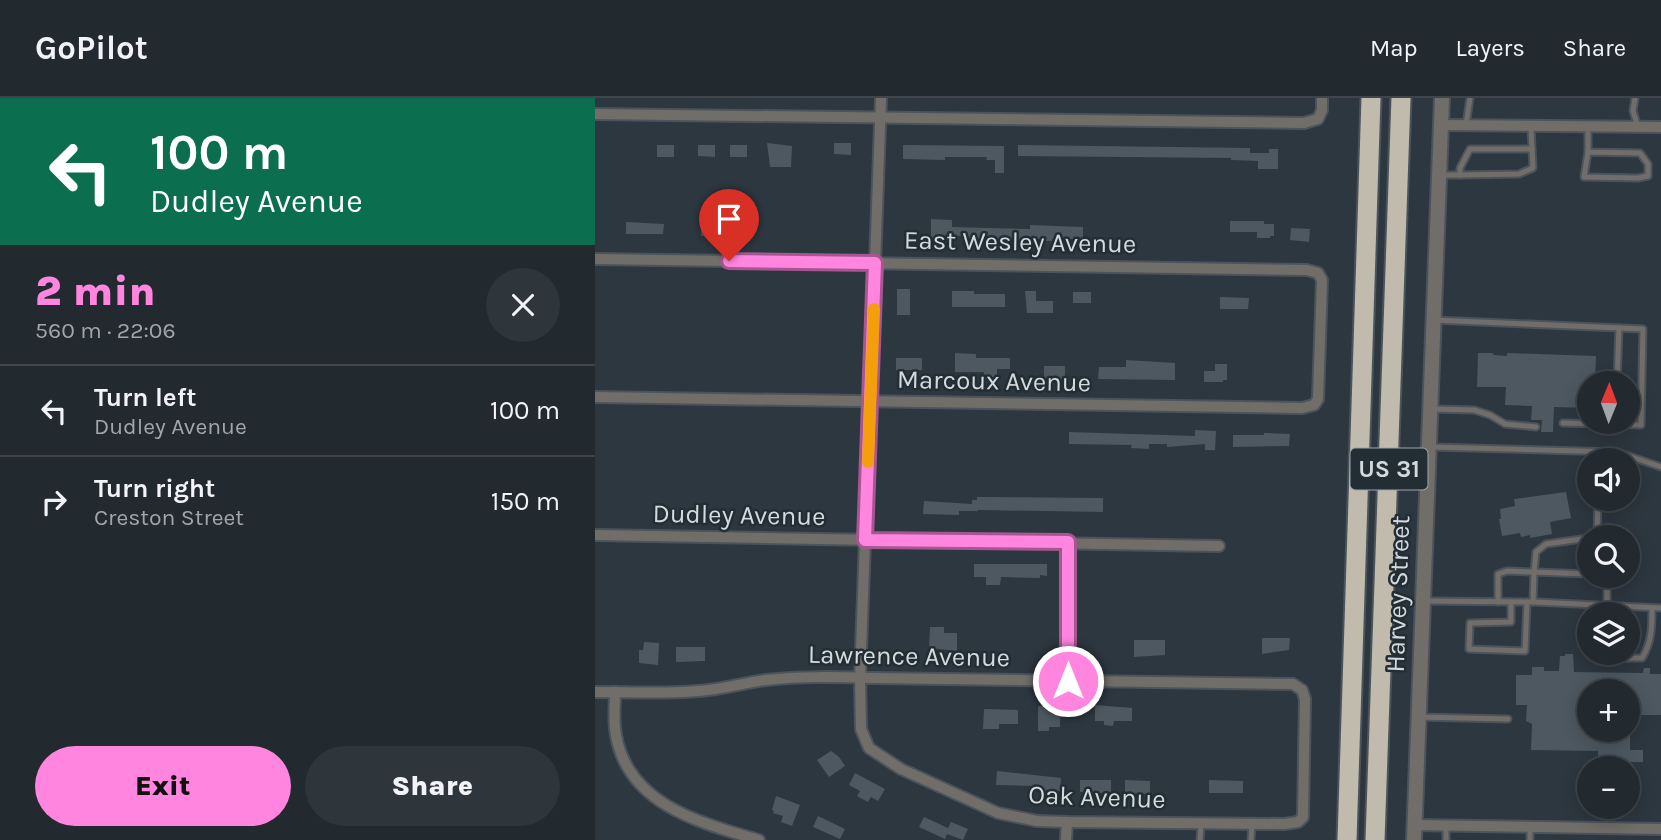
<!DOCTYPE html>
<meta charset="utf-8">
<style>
body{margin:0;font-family:Karla,sans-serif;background:#2e353b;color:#f1f3f6;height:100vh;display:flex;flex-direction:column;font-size:26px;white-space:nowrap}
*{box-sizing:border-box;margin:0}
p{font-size:23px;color:#a2a6aa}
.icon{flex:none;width:38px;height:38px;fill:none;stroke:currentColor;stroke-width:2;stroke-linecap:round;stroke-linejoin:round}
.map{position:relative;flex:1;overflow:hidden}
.sheet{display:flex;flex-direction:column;background:#22292f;width:595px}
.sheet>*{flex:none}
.guide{background:#0b6e4f;color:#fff;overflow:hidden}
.needle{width:46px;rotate:1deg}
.buttons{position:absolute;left:982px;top:273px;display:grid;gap:14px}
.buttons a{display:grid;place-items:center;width:63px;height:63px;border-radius:50%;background:#22292f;box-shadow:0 4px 18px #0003,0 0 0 2px #3f454b;font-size:35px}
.pin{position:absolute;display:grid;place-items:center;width:60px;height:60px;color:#fff;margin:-72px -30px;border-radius:50% 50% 50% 0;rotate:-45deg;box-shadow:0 0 7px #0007}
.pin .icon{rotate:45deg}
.me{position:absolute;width:77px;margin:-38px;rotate:0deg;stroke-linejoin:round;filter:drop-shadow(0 0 5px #0008)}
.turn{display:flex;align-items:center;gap:24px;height:147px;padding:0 35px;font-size:32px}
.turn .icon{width:91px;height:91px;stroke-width:2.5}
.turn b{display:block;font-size:49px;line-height:60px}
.round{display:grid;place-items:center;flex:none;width:74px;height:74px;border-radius:37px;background:#2e353b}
.overview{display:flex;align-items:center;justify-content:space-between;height:119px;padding:0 35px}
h1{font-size:42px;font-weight:800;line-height:52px;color:#ff85de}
.primary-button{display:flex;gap:14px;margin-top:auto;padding:14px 35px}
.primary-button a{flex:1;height:80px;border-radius:42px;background:#ff85de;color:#111;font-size:28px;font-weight:800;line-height:80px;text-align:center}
.primary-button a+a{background:#2e353b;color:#f1f3f6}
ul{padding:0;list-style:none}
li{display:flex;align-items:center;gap:21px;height:91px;padding:0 35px;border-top:2px solid #3f454b}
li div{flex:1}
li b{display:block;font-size:26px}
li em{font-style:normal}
header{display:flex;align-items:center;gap:42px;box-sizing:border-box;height:98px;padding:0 35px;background:#22292f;border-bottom:2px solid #3f454b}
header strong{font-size:33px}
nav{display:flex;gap:38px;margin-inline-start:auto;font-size:24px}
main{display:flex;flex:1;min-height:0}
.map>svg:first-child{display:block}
.building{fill:#4d5861}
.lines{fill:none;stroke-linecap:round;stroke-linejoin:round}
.service-casing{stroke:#4b545c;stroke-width:9}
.minor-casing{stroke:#4b545c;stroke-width:14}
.tertiary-casing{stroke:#4b545c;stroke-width:18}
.motorway-casing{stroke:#4b545c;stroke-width:23}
.service{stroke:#716e69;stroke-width:5}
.minor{stroke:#716e69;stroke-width:10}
.tertiary{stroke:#716e69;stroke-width:14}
.motorway{stroke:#c1bbae;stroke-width:19}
.route-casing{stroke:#a65690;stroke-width:18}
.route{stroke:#ff85de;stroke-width:12}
.slow{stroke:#f59e0b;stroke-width:12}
.labels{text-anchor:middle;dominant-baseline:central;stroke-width:5;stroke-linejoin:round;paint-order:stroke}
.shield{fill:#232d34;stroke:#9ea6ac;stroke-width:2}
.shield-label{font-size:24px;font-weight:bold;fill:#d3dadf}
.street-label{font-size:26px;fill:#d3dadf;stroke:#232d34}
</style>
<header>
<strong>GoPilot</strong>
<nav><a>Map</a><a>Layers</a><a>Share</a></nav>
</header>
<main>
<section class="sheet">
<div class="guide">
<div class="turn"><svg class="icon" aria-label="left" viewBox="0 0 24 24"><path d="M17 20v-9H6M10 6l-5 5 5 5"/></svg><div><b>100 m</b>Dudley Avenue</div></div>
</div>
<div class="overview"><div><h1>2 min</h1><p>560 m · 22:06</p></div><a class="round"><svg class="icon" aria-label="close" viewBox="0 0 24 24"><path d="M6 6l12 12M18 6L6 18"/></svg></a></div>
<ul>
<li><svg class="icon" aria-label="left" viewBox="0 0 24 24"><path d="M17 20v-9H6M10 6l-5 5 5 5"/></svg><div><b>Turn left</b><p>Dudley Avenue</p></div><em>100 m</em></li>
<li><svg class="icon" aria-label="right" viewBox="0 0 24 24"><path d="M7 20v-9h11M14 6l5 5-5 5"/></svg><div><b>Turn right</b><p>Creston Street</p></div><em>150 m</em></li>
</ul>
<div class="primary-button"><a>Exit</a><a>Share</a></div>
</section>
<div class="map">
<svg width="1066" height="742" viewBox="0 0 1066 742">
<rect width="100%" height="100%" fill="#2d373f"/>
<!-- building -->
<g class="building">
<polygon points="172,45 197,48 196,69 175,69"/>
<polygon points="239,45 256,45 256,57 239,56"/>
<rect x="62" y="47" width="17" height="12"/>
<polygon points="103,47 120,47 120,59 103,58"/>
<rect x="135" y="47" width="17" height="12"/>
<polygon points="308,47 409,48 409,75 400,75 400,62 391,62 392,59 350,59 350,62 308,61"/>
<polygon points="423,47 655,50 655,55 674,55 674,51 683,51 683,71 663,71 663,63 636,62 636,60 423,58"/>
<rect x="118" y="106" width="14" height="11"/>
<polygon points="336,121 357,122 357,129 435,131 435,127 488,129 488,141 457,141 457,143 448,143 448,141 429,141 429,143 367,142 367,138 345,138 345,141 336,141"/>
<polygon points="635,123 669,123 669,126 679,126 679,138 675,138 675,140 662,140 662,134 635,134"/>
<polygon points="31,124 69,126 68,136 31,136"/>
<polygon points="106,126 120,127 120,138 106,138"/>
<polygon points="696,130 715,131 714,144 695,142"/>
<rect x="302" y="191" width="13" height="26"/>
<polygon points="357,193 379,193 379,196 410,196 410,209 357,209"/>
<polygon points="430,193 441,193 441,203 458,203 458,215 432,215"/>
<rect x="478" y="194" width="18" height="11"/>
<polygon points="625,199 654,200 653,211 625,211"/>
<polygon points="360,255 381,256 381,260 415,260 415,271 402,271 402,279 389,279 389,274 360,274"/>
<polygon points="883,255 897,255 899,257 912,258 912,255 1001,258 1000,285 994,285 994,310 959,309 958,334 946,334 947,322 936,322 937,308 910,307 911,289 882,289"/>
<rect x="301" y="260" width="26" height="12"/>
<polygon points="531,262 580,265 580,282 503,281 504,269 531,269"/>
<polygon points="620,266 632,266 632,282 628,282 628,284 609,284 609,273 620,273"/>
<polygon points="449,268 470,268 470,281 449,280"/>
<polygon points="600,332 621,333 620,352 610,352 610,346 572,349 572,346 554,346 554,351 536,350 537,347 474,346 474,334 600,338"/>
<polygon points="669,335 695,336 694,348 638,349 638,337 669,337"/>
<polygon points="971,394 976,420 955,424 957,436 935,440 935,437 926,439 925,435 907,438 904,421 906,421 905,411 920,408 919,401"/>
<polygon points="382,399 508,400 508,414 383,412 383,413 364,413 364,417 328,416 329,403 377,406 377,402 382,402"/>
<polygon points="379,466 452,466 452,478 445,477 445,480 406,479 405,487 391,487 391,479 379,479"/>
<polygon points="335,529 349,529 349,535 362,535 362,553 334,550"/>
<polygon points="667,540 695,540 694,552 667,556"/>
<polygon points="539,542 570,542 570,557 539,559"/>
<polygon points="49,544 64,545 63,567 44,565 44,552 48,552"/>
<polygon points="81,549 110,549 110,563 81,564"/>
<polygon points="970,556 978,556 979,574 1048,575 1049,570 1055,570 1055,576 1066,576 1066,617 1032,617 1032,593 994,593 994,632 1035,632 1035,652 1048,652 1048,664 1035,664 1034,670 1003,670 1003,653 936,652 937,626 931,623 932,607 921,607 921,577 937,577 937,569 949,569 949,573 964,573 965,558 970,558"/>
<polygon points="500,607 537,610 537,623 519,623 518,628 509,627 509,623 500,623"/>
<polygon points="443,608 454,608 454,613 465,613 465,629 454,629 454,633 443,633"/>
<polygon points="389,611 423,612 423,626 404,626 404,631 388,631"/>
<polygon points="236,653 244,659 250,668 234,679 222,662"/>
<polygon points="402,673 466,680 465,693 436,692 437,688 401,687"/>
<polygon points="260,675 290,691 283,703 276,699 273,704 262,698 265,693 254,687"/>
<polygon points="485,682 516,682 516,694 493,696 493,694 485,694"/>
<polygon points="530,682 555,683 555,696 530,695"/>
<polygon points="614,682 648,683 648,695 614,695"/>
<polygon points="181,698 205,707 197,728 186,724 188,718 178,715 179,713 177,712"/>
<polygon points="223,718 250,731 245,741 218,729"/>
<polygon points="329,719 353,730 356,724 373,731 368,742 352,736 350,741 324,729"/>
</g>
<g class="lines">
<defs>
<g id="service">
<polyline points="1040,0 1038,13 1043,29"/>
<polyline points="871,27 875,0"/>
<polyline points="993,54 989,79 1043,80 1053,78 1053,66 1045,55 993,54 993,29"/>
<polyline points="844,77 865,77 865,70 875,51 937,51 936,29"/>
<polyline points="865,77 924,76 938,70 937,51"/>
<polyline points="839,222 1048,231 1046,327 968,325"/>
<polyline points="1022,285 1024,230"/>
<polyline points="838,311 879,312 895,317 910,326 941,329"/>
<polyline points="836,349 1022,354 1066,369"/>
<polyline points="1002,439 1003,401"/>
<polyline points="1012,478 1012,508"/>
<polyline points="831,503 940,504 1066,510"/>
<polyline points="903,504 903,476 912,473 939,474 941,454 951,446 994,440"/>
<polyline points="916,504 916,524 875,525 874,551 930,553 932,504"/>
<polyline points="938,504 939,474 994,476"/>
<path d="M1026,555L1031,560H1047C1057,544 1057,528 1057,510"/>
<polyline points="824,619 913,621"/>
<polyline points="851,728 851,742"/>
<polyline points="605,742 606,725"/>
<polyline points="656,742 657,726"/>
<polyline points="935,742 935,729"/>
</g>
<g id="minor">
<polyline points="0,16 709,25 723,21 727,12 727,0"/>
<polyline points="846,27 1066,29"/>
<polyline points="0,161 712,172 723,175 727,182 723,301 719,307 707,310 0,299"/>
<polyline points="0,437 624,448"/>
<polyline points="473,445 473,583"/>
<path d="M0,594C34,594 68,596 102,593C125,592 148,585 171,582C206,578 242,579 278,580L698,586L707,592L710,601L708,719L703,724L689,726L472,724L442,723L403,715L306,671L274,650L266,631L265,580L286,0"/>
<path d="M20,594C20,608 18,623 21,637C33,707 106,725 164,742"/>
<polyline points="819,727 1066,731"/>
<polyline points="471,742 472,724"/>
</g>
<polyline id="tertiary" points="819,742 847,0"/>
<g id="motorway">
<polyline points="752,742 776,0"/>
<polyline points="780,742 806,0"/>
</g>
</defs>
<!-- service casing -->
<use href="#service" class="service-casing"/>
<!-- minor casing -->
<use href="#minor" class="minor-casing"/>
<!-- tertiary casing -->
<use href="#tertiary" class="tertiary-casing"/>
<!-- motorway casing -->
<use href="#motorway" class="motorway-casing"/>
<!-- service -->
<use href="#service" class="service"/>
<!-- minor -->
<use href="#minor" class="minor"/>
<!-- tertiary -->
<use href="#tertiary" class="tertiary"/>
<!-- motorway -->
<use href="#motorway" class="motorway"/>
</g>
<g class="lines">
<defs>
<polyline id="route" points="134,163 280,165 270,442 473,444 473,583"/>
</defs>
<!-- route casing -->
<use href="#route" class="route-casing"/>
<!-- route -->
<use href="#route" class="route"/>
<!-- slow -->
<polyline class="slow" points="273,364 279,211"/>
</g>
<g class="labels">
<!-- shield labels -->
<rect class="shield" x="755.5" y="350.5" width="77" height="41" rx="5"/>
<g class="shield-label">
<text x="794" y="371">US 31</text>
</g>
<!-- street labels -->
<g class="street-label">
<text transform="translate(425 144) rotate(1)">East Wesley Avenue</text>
<text transform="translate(399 283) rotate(1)">Marcoux Avenue</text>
<text transform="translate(144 417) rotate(1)">Dudley Avenue</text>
<text transform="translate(803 496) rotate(-88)">Harvey Street</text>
<text transform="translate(314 558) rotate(1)">Lawrence Avenue</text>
<text transform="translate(502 699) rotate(2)">Oak Avenue</text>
</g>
</g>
</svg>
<div class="buttons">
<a><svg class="needle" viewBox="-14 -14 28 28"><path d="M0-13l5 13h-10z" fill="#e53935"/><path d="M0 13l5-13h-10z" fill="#a2a6aa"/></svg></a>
<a><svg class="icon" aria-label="sound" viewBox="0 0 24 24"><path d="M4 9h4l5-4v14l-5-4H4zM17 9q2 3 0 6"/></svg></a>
<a><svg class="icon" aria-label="search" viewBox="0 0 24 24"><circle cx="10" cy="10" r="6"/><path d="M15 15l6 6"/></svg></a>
<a><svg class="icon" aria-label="layers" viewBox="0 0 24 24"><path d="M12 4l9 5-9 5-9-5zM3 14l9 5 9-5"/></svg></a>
<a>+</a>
<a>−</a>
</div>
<div class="pin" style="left:134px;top:163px;background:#d93025"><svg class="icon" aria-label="arrive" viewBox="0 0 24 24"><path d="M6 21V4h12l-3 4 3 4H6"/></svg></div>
<svg class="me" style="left:473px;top:583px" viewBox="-20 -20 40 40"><circle r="17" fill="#ff85de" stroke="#fff" stroke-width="3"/><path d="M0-11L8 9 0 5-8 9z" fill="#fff"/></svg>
</div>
</main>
